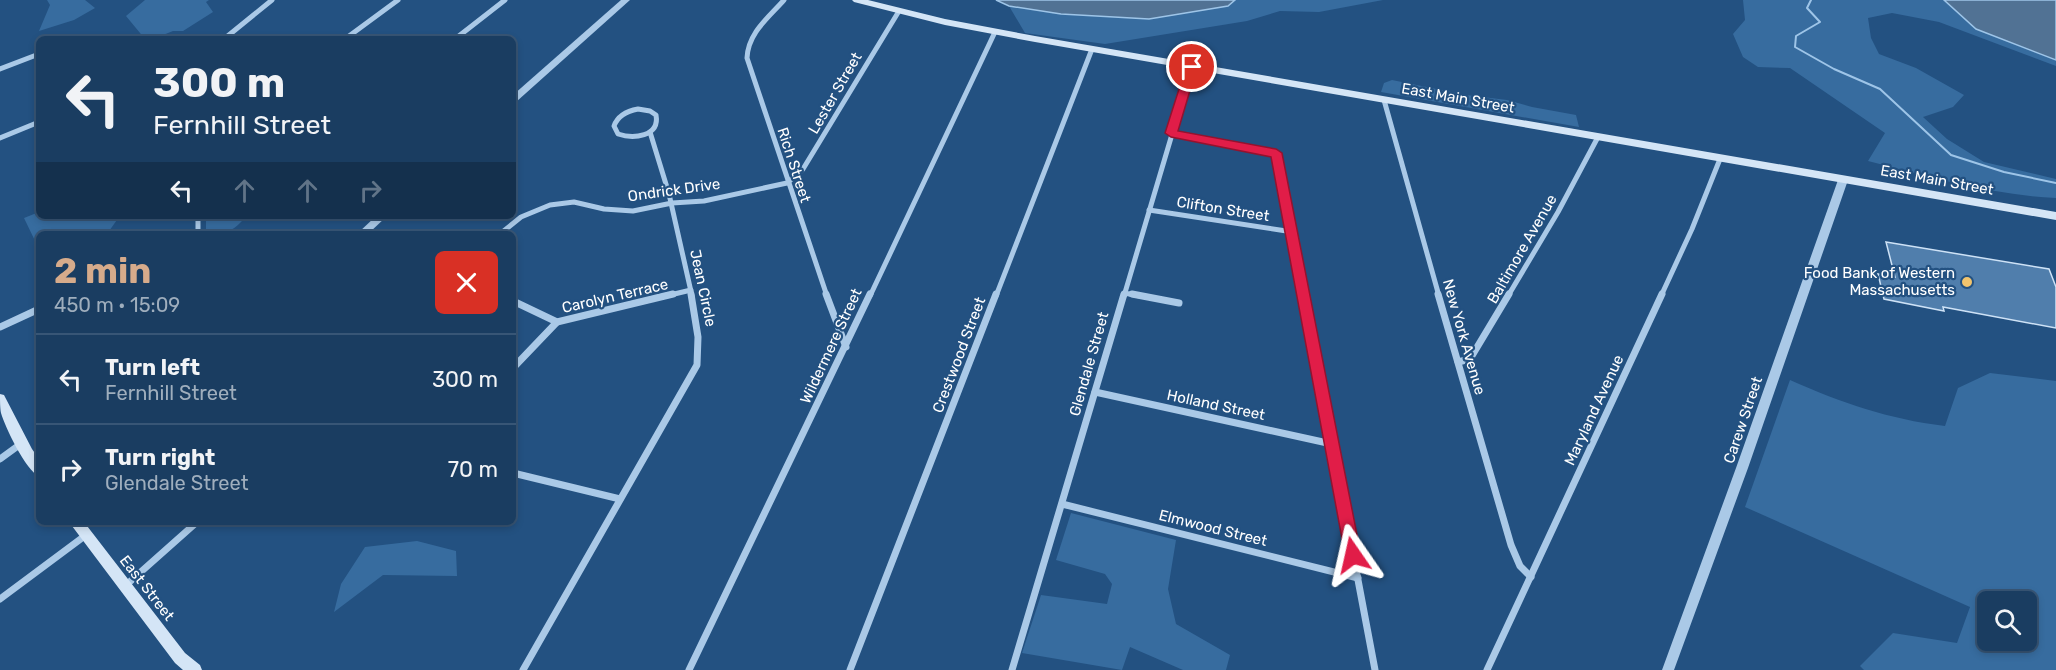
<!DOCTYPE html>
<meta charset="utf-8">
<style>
body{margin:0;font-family:Rubik,sans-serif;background:#27486a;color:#f1f3f6;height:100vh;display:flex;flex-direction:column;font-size:22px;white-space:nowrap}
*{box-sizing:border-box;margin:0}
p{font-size:20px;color:#9faebd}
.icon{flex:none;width:33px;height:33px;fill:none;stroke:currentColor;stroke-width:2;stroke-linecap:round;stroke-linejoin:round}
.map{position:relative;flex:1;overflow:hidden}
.panel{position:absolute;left:36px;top:231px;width:480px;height:294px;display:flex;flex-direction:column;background:#1a3d61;border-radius:9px;box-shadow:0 3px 9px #0003,0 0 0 2px #385676}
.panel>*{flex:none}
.banner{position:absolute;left:36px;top:36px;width:480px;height:183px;border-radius:9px;box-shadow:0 3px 9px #0003,0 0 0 2px #385676;background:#1a3d61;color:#f1f3f6;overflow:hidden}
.fabs{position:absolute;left:1977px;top:591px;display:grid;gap:12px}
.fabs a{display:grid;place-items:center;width:60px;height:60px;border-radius:9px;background:#1a3d61;box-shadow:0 3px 9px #0003,0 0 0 2px #385676;font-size:30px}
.pin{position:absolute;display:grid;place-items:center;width:51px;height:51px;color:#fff;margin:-26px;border:3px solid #fff;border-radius:50%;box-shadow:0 2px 6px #0007}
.me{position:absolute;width:66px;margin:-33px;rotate:349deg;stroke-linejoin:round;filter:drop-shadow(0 0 4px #0008)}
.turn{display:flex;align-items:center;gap:21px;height:126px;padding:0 18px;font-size:27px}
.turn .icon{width:78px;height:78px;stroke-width:2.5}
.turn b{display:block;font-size:42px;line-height:51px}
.lanes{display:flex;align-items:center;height:57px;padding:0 18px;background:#0003;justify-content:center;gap:30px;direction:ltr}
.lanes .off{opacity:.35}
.round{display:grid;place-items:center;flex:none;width:63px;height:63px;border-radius:9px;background:#27486a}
.headline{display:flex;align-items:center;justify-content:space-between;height:102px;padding:0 18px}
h1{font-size:36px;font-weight:700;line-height:45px;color:#d6ab8b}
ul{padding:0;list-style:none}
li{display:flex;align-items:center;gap:18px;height:90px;padding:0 18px;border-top:2px solid #385676}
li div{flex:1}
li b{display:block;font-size:22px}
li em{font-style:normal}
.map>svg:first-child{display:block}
.green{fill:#376c9f;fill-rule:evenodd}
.water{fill:#517294;stroke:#9ec5e8;stroke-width:1.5}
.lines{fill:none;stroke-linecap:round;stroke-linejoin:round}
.stream{stroke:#9ec5e8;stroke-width:2}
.building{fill:#507eac;stroke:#cee2f6;stroke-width:1.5}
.minor-far1{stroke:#aac9e7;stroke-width:5}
.minor{stroke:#aac9e7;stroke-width:7}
.tertiary{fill:#aac9e7;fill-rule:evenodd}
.secondary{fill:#d4e5f6;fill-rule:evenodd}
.route{fill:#e11d48;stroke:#92132f;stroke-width:1.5}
.poi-dot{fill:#f2c46d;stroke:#235181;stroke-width:2}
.labels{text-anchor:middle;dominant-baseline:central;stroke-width:4.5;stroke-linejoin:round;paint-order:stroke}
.street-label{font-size:15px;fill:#fff;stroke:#235181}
.poi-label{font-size:15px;fill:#fff;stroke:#235181;text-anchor:end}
</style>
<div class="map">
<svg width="2056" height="670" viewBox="0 0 2056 670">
<rect width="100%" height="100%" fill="#235181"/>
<!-- green -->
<g class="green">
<polygon points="47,0 85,0 95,8 74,20 39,31 50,5"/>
<polygon points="145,0 209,0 206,2 213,12 183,31 173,31 153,39 145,39 126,16"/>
<polygon points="1235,0 1383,0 1319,12 1280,11 1247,21 1105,44 1025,33 1009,6 1061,14 1227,6"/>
<path d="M1743,0H1944L1976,29L2056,60V66L1939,22L1892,13L1868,18L1871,38L1879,54L1916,68L1964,95L1953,107L1923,117L1947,139L1984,162L2056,179V198C1992,195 1930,177 1868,161L1885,133L1790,68L1758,67L1743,57L1733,34L1745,20Z"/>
<polygon points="1392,80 1466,95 1507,100 1532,107 1576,115 1579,127 1381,92 1384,83"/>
<polygon points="39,212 39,216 119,217 107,234 72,229 62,234 39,234 37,245 24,218"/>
<path d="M206,216H246C233,233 224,234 204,234L206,230Z"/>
<path d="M1990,373L2056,381V670H1864L1860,666L1893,633L1957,643L1970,607L1745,507L1790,380C1842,403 1888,419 1945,426L1958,388ZM1988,602H2026V640H1988Z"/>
<polygon points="1071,513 1176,540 1168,589 1176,624 1230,655 1226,670 1183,670 1130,647 1122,670 1022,653 1041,595 1107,604 1112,584 1105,574 1056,560"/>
<polygon points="417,541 456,551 457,576 383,575 334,612 341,584 365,547"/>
</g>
<!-- water -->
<g class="water">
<polygon points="996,0 1235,0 1228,6 1149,19 1061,14 1009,6"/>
<polygon points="1944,0 2056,0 2056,60 1976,29"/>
</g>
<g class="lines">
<!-- stream -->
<polyline class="stream" points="1811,0 1807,8 1820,22 1796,36 1795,47 1834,69 1880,89 1951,155 2004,172 2056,183"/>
</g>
<!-- building -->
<polygon class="building" points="1886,242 2049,269 2056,287 2056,328 1943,307 1944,311 1884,299 1878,274 1895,277"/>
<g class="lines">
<!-- minor-far1 -->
<g class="minor-far1">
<path d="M784,0C768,18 748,33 747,58L827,296"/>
<polyline points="224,39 272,0"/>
<polyline points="345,39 398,0"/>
<polyline points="455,39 505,0"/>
<polyline points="0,69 39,54"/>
<polyline points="1384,100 1439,296"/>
<path d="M638,109L650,111L656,115C660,137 633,139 618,134L614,126C618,115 627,111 638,109Z"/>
<polyline points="650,132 669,194 692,296"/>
<polyline points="1171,133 1277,153 1304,296"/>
<polyline points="0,138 39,122"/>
<polyline points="1149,210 1293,232"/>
<polyline points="198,216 198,234"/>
<polyline points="500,234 521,217 550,205 574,202 604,209 633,211 672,203 704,201 787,183 803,169 899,11"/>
<polyline points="1124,293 1140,296"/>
<polyline points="666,296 691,290"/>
<polyline points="870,296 995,32"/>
<polyline points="996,296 1092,49"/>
<polyline points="1124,296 1192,67"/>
<polyline points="1508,296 1558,212 1598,137"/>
<polyline points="1661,296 1692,229 1720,159"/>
</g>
<!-- minor -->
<g class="minor">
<polyline points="826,294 846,347"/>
<polyline points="1132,294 1179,303"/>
<polyline points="1304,294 1375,670"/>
<polyline points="1438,294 1511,545 1520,566 1531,577"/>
<polyline points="513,301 557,322 673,294"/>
<polyline points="0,327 39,309"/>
<polyline points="1458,362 1470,359 1509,294"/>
<polyline points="513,368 557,322"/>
<polyline points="1095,392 1332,444"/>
<polyline points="0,459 22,443"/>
<polyline points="513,473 620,499"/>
<polyline points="1062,504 1358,578"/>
<polyline points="125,586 197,522"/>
<polyline points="0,599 86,535"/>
<polyline points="523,670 697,365 698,337 691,294"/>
<polyline points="689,670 870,294"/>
<polyline points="850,670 996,294"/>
<polyline points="1012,670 1124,294"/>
<polyline points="1487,670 1662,294"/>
</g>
<!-- tertiary -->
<g class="tertiary">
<polygon points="621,0 630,0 516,102 513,103 513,95"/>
<polygon points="1843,177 1848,180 1748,468 1674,670 1662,670 1736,468 1838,180"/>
<polygon points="376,216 387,216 368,234 357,234"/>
</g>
<!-- secondary -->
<g class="secondary">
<polygon points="852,0 868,0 945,19 1035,36 2056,212 2056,220 1035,42 945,25 854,2"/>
<path d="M0,394L4,395L32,449L39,459V476C26,471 5,427 1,413C0,408 0,400 0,394Z"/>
<polygon points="69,522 84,522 185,653 200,665 202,670 183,670 175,663"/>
</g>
</g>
<!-- route -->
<polygon class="route" points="1192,63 1197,67 1178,131 1276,149 1282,153 1361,555 1359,560 1353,562 1347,560 1345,555 1271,157 1171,137 1165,133 1186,67"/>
<!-- markers -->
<circle class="poi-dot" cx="1967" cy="282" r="6"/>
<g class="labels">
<!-- street labels -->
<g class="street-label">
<text transform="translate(835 93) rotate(-60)">Lester Street</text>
<text transform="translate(1458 98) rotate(10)">East Main Street</text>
<text transform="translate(794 165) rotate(72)">Rich Street</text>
<text transform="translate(1937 180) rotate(10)">East Main Street</text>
<text transform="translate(674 190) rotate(-8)">Ondrick Drive</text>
<text transform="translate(1223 209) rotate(9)">Clifton Street</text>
<text transform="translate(1522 249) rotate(-60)">Baltimore Avenue</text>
<text transform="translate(703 288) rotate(78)">Jean Circle</text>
<text transform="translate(615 296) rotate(-13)">Carolyn Terrace</text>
<text transform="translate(1464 337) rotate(74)">New York Avenue</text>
<text transform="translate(831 346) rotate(-65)">Wildermere Street</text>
<text transform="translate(959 355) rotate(-69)">Crestwood Street</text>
<text transform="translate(1089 364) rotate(-74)">Glendale Street</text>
<text transform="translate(1216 405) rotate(12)">Holland Street</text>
<text transform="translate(1594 410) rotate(-65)">Maryland Avenue</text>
<text transform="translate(1743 420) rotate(-71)">Carew Street</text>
<text transform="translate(1213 528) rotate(14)">Elmwood Street</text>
<text transform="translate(147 588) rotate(52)">East Street</text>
</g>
<!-- poi labels -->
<g class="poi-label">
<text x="1955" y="273">Food Bank of Western<tspan x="1955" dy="17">Massachusetts</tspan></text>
</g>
</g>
</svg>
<div class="fabs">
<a><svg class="icon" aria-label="search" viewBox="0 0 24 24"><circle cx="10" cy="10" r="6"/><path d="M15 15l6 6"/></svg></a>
</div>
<div class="pin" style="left:1192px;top:67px;background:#d93025"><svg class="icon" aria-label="arrive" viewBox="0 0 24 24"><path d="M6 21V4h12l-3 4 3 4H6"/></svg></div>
<svg class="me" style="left:1353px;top:555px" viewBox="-20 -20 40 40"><path d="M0-17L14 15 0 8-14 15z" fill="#e11d48" stroke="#fff" stroke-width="4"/></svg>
<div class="banner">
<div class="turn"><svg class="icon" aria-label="left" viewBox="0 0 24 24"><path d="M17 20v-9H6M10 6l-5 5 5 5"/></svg><div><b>300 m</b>Fernhill Street</div></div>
<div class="lanes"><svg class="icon" aria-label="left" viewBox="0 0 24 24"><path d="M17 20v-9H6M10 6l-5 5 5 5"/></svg><svg class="icon off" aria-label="ahead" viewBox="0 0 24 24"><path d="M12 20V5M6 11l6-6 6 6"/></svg><svg class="icon off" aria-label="ahead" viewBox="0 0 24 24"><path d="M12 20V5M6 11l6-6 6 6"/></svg><svg class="icon off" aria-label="right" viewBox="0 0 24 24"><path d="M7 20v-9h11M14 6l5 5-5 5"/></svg></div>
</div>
<section class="panel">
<div class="headline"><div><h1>2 min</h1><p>450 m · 15:09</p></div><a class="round" style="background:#d93025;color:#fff"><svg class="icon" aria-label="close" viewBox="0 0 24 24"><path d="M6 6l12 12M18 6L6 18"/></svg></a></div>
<ul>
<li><svg class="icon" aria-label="left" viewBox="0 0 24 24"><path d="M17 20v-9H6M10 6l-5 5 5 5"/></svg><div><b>Turn left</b><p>Fernhill Street</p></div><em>300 m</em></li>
<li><svg class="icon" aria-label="right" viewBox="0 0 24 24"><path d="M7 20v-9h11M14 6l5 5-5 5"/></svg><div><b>Turn right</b><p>Glendale Street</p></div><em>70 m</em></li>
</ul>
</section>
</div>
